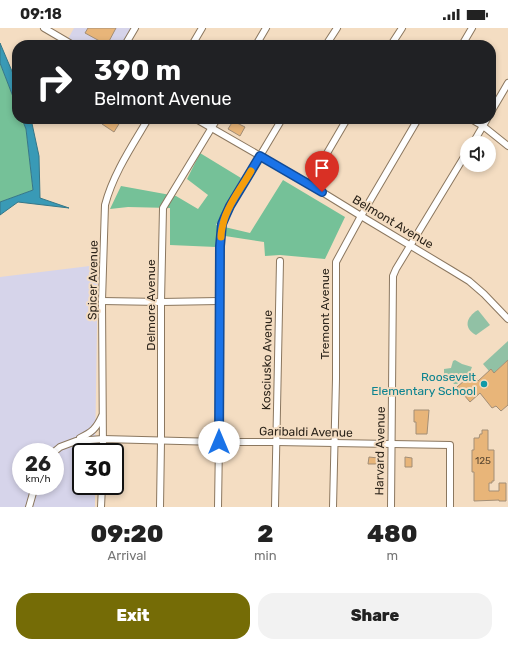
<!DOCTYPE html>
<style>
body{margin:0;font-family:Rubik,sans-serif;background:#f2f2f2;color:#222;height:100vh;display:flex;flex-direction:column;font-size:15px;white-space:nowrap}
*{box-sizing:border-box;margin:0}
p{font-size:13px;color:#767676}
.icon{flex:none;width:22px;height:22px;fill:none;stroke:currentColor;stroke-width:2;stroke-linecap:round;stroke-linejoin:round}
.map{position:relative;height:479px;overflow:hidden}
.drawer{display:flex;flex-direction:column;background:#fff;flex:1}
.drawer>*{flex:none}
.guide{position:absolute;left:12px;top:12px;width:484px;height:84px;border-radius:16px;box-shadow:0 2px 6px #0003;background:#202124;color:#fff;overflow:hidden}
.fabs{position:absolute;left:460px;top:108px;display:grid;gap:8px}
.fabs a{display:grid;place-items:center;width:36px;height:36px;border-radius:50%;background:#fff;box-shadow:0 2px 6px #0003;font-size:20px}
.speed{position:absolute;left:12px;top:415px;display:flex;gap:8px;font-size:20px;font-weight:700;text-align:center}
.speed>*{display:grid;place-content:center;width:52px;height:52px;border-radius:50%;background:#fff;box-shadow:0 2px 6px #0003;line-height:1}
.speed small{font-size:10px;font-weight:400}
.speed .limit{border:2px solid #111;border-radius:6px;background:#fff;color:#111}
.pin{position:absolute;display:grid;place-items:center;width:34px;height:34px;color:#fff;margin:-41px -17px;border-radius:50% 50% 50% 0;rotate:-45deg;box-shadow:0 0 4px #0007}
.pin .icon{rotate:45deg}
.me{position:absolute;width:44px;margin:-22px;rotate:0deg;stroke-linejoin:round;filter:drop-shadow(0 0 3px #0008)}
.turn{display:flex;align-items:center;gap:14px;height:84px;padding:0 16px;font-size:18px}
.turn .icon{width:52px;height:52px;stroke-width:2.5}
.turn b{display:block;font-size:28px;line-height:34px}
.eta{display:flex;justify-content:space-evenly;align-items:center;height:68px;text-align:center}
.eta b{font-size:24px;font-weight:800;line-height:28px}
.cta{display:flex;gap:8px;margin-top:auto;padding:8px 16px}
.cta a{flex:1;height:46px;border-radius:16px;background:#756c06;color:#fff;font-size:16px;font-weight:800;line-height:46px;text-align:center}
.cta a+a{background:#f2f2f2;color:#222}
.status{display:flex;justify-content:space-between;align-items:center;height:28px;padding:0 20px;background:#fff;direction:ltr}
.status svg{height:11px;fill:currentColor}
.map>svg:first-child{display:block}
.industrial{fill:#d6d4ea;fill-rule:evenodd}
.green{fill:#91c1a5}
.forest{fill:#75c198}
.water{fill:#399ab6;stroke:#357788}
.building{fill:#e8b579;stroke:#a38e76}
.lines{fill:none;stroke-linecap:round;stroke-linejoin:round}
.minor-casing{stroke:#8b775f;stroke-width:8}
.minor{stroke:#fff;stroke-width:6}
.route-casing{stroke:#114b97;stroke-width:10}
.route{stroke:#1a73e8;stroke-width:7}
.slow{stroke:#f59e0b;stroke-width:7}
.culture-dot{fill:#0f9aa8;stroke:#f4ddc2;stroke-width:1.5}
.labels{text-anchor:middle;dominant-baseline:central;stroke-width:4;stroke-linejoin:round;paint-order:stroke}
.number-label{font-size:10px;fill:#5c4932}
.street-label{font-size:12px;fill:#2d251b;stroke:#f4ddc2}
.culture-label{font-size:12px;fill:#0d838f;stroke:#f4ddc2;text-anchor:end}
</style>
<div class="status"><b>09:18</b><svg viewBox="0 0 49 12"><path d="M0 12V9h3v3zM5 12V6h3v6zM10 12V3h3v9zM15 12V0h3v12zM26 1h20v11H26zM47 4h2v5h-2z"/></svg></div>
<div class="map">
<svg width="508" height="479" viewBox="0 0 508 479">
<rect width="100%" height="100%" fill="#f4ddc2"/>
<!-- industrial -->
<g class="industrial">
<polygon points="74,0 135,0 127,15 131,17 78,17 68,11"/>
<path d="M98,237L95,424H81V458H95V479H0V249ZM21,424H55V458H21Z"/>
</g>
<!-- green -->
<g class="green">
<path d="M478,282L490,297L476,307C463,300 466,289 478,282Z"/>
<polygon points="508,313 508,332 494,345 489,343 483,336"/>
<polygon points="455,332 462,336 472,339 470,344 457,356 454,356 451,352 451,347 444,347 444,341 451,340 453,333"/>
</g>
<!-- forest -->
<g class="forest">
<polygon points="0,35 17,79 17,91 22,91 26,101 33,162 0,174"/>
<polygon points="200,125 241,150 216,197 250,205 283,152 345,189 325,231 280,227 265,228 264,214 225,208 216,219 170,217 170,180 128,179 110,181 121,158 176,168 198,181 208,167 187,151"/>
</g>
<!-- water -->
<g class="water">
<polygon points="0,15 17,55 17,79 0,35"/>
<polygon points="22,91 31,91 39,128 40,170 69,180 18,174 0,187 0,174 33,162 26,101"/>
</g>
<!-- building -->
<g class="building">
<polygon points="88,0 116,0 107,17 85,5"/>
<polygon points="105,91 122,91 114,104 102,96"/>
<polygon points="233,93 245,99 240,108 228,101"/>
<polygon points="508,332 508,377 501,383 496,378 492,380 480,365 470,374 457,359 472,346 478,353 491,341 494,345"/>
<polygon points="414,382 429,382 427,406 416,406 416,394 414,394"/>
<polygon points="482,402 488,402 488,422 494,422 494,453 492,453 492,455 489,455 489,463 499,463 499,455 506,455 506,473 499,473 499,472 474,473 474,444 472,444 472,422 474,422 474,410 479,410 480,406 482,406"/>
<polygon points="369,429 378,430 378,436 368,436"/>
<polygon points="405,429 412,430 412,439 405,439"/>
</g>
<g class="lines">
<defs>
<g id="minor">
<polyline points="44,0 73,17"/>
<polyline points="125,17 135,0"/>
<polyline points="192,17 202,0"/>
<polyline points="256,17 266,0"/>
<polyline points="326,17 337,0"/>
<polyline points="391,17 402,0"/>
<polyline points="462,17 472,0"/>
<polyline points="491,84 508,55"/>
<polyline points="196,91 309,156 361,188 451,242 469,253 484,266 508,291"/>
<polyline points="471,91 483,98 508,118"/>
<polyline points="473,115 487,91"/>
<polyline points="309,156 347,91"/>
<polyline points="102,273 161,274 219,273"/>
<path d="M80,410C92,404 96,401 102,388"/>
<polyline points="54,424 60,419 76,413 103,411 219,414 276,414 450,417 450,479"/>
<path d="M103,424L102,273L105,177C113,146 132,118 148,91"/>
<polyline points="29,479 35,458"/>
<polyline points="101,479 102,458"/>
<polyline points="160,479 161,413 161,274 163,180 217,91"/>
<polyline points="218,479 219,414 220,217 222,196 230,178 282,91"/>
<polyline points="275,479 280,233"/>
<polyline points="333,479 336,351 336,234 361,188 418,91"/>
<polyline points="391,479 393,248 396,241 467,124"/>
</g>
</defs>
<!-- minor casing -->
<use href="#minor" class="minor-casing"/>
<!-- minor -->
<use href="#minor" class="minor"/>
</g>
<g class="lines">
<defs>
<polyline id="route" points="219,414 220,218 222,196 225,189 230,178 260,128 322,164"/>
</defs>
<!-- route casing -->
<use href="#route" class="route-casing"/>
<!-- route -->
<use href="#route" class="route"/>
<!-- slow -->
<path class="slow" d="M221,209C221,205 222,200 223,196C227,178 242,159 251,143"/>
</g>
<!-- markers -->
<circle class="culture-dot" cx="484" cy="356" r="4"/>
<g class="labels">
<!-- number labels -->
<g class="number-label">
<text x="483" y="433">125</text>
</g>
<!-- street labels -->
<g class="street-label">
<text transform="translate(393 194) rotate(31)">Belmont Avenue</text>
<text transform="translate(93 252) rotate(-89)">Spicer Avenue</text>
<text transform="translate(151 277) rotate(-90)">Delmore Avenue</text>
<text transform="translate(325 286) rotate(-90)">Tremont Avenue</text>
<text transform="translate(267 332) rotate(-89)">Kosciusko Avenue</text>
<text transform="translate(306 404) rotate(1)">Garibaldi Avenue</text>
<text transform="translate(380 423) rotate(-89)">Harvard Avenue</text>
</g>
<!-- culture labels -->
<g class="culture-label">
<text x="476" y="349">Roosevelt<tspan x="476" dy="14">Elementary School</tspan></text>
</g>
</g>
</svg>
<div class="fabs">
<a><svg class="icon" aria-label="sound" viewBox="0 0 24 24"><path d="M4 9h4l5-4v14l-5-4H4zM17 9q2 3 0 6"/></svg></a>
</div>
<div class="speed"><div>26<small>km/h</small></div><div class="limit">30</div></div>
<div class="pin" style="left:322px;top:164px;background:#d93025"><svg class="icon" aria-label="arrive" viewBox="0 0 24 24"><path d="M6 21V4h12l-3 4 3 4H6"/></svg></div>
<svg class="me" style="left:219px;top:414px" viewBox="-20 -20 40 40"><circle r="19" fill="#fff"/><path d="M0-13L10 11 0 6-10 11z" fill="#1a73e8"/></svg>
<div class="guide">
<div class="turn"><svg class="icon" aria-label="right" viewBox="0 0 24 24"><path d="M7 20v-9h11M14 6l5 5-5 5"/></svg><div><b>390 m</b>Belmont Avenue</div></div>
</div>
</div>
<section class="drawer">
<div class="eta">
<div><b>09:20</b><p>Arrival</p></div>
<div><b>2</b><p>min</p></div>
<div><b>480</b><p>m</p></div>
</div>
<div class="cta"><a>Exit</a><a>Share</a></div>
</section>
